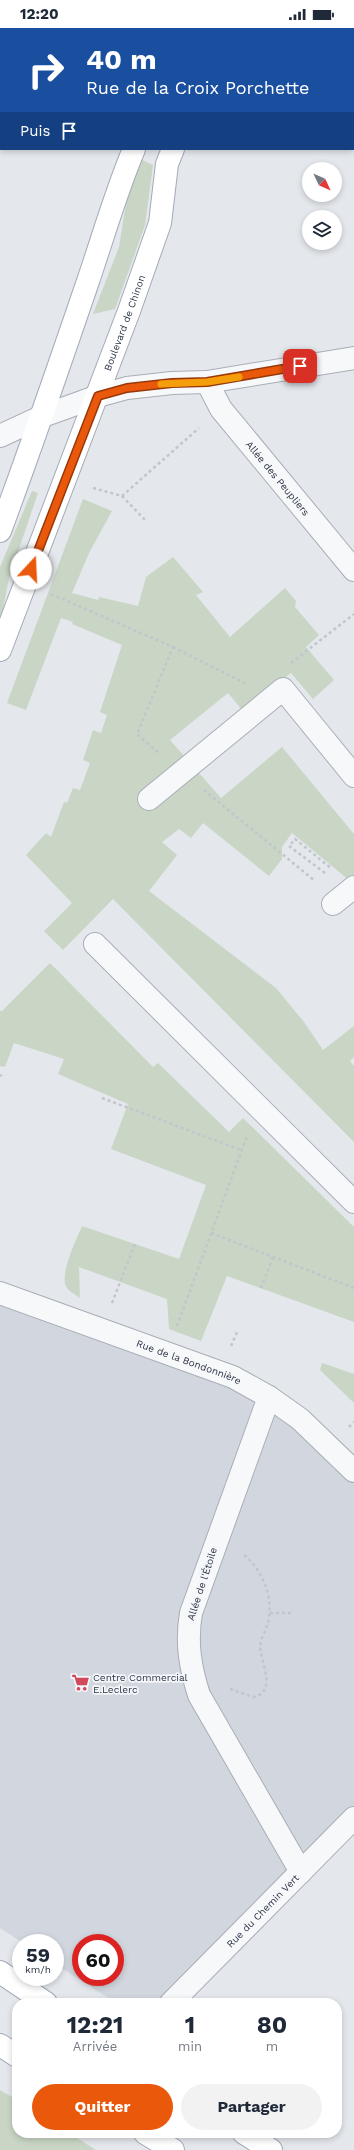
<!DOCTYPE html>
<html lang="fr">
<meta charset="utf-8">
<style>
body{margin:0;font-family:"Work Sans",sans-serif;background:#f2f2f3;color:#1f2937;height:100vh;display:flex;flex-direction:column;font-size:15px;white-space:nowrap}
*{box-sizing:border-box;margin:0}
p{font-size:13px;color:#747a83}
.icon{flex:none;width:22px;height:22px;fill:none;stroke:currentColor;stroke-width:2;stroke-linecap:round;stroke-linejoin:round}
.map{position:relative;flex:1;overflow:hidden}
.panel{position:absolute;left:12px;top:1970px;width:330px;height:140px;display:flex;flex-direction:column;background:#fff;border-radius:16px;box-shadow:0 2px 6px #0003}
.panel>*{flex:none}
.hud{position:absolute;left:0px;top:0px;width:354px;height:122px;box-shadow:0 2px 6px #0003;background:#1a4fa0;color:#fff;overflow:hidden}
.needle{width:26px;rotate:134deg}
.tools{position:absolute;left:302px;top:134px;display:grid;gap:8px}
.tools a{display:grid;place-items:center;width:40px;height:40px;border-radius:50%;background:#fff;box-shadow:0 2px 6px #0003;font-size:20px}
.speed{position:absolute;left:12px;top:1906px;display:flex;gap:8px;font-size:20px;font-weight:700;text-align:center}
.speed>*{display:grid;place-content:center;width:52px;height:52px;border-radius:50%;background:#fff;box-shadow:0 2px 6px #0003;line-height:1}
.speed small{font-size:10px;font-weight:400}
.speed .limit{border:6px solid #d22;background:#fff;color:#111}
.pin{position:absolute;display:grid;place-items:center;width:34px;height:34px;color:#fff;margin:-17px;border-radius:8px;box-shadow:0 2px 6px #0006}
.me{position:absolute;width:44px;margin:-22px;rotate:20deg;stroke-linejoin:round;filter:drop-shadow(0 0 3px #0008)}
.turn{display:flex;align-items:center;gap:14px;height:84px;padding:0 20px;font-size:18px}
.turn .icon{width:52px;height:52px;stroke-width:2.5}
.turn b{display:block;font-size:28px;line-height:34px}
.then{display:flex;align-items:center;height:38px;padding:0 20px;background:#0003;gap:8px;font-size:15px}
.eta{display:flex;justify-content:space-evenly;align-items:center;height:68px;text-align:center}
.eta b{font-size:24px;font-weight:700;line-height:28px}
.cta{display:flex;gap:8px;margin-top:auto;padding:8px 20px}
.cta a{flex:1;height:46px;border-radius:24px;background:#ea580c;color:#fff;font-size:16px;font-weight:700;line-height:46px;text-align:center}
.cta a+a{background:#f2f2f3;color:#1f2937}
.status{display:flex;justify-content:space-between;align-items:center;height:28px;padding:0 20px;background:#fff;direction:ltr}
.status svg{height:11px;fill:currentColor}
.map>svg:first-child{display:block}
.built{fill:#d2d6de;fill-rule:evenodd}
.green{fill:#c9d6c5}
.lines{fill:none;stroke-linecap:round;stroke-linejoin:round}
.minor-casing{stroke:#a9aeb7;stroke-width:24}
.major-casing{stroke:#a3abb8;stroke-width:24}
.path{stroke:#c2c5cb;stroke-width:2.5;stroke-dasharray:3 3;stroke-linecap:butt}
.minor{stroke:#f7f8fa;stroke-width:22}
.major{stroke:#fff;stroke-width:22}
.route-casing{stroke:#983908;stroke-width:10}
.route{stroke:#ea580c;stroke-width:7}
.slow{stroke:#f59e0b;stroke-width:7}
.labels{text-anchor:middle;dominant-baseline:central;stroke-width:3.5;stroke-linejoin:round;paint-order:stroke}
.street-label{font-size:10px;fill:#2b3445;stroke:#f4f6f9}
.poi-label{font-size:10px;fill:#2b3445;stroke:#f4f6f9;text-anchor:start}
</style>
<div class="status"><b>12:20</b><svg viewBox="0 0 49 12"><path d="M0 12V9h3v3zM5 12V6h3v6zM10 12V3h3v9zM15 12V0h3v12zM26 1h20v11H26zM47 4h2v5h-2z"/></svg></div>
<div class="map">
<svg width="354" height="2122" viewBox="0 0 354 2122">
<rect width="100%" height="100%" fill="#e4e7ec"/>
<!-- built -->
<path class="built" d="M0,1265L219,1344L354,1443V1790L171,1975H116L55,1936V1915H23L0,1900ZM81,1915H115V1949H81Z"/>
<!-- green -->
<g class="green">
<polygon points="142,132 153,137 145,197 115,281 93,286 119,219 127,169"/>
<polygon points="32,463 38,465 9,550 0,597 0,539"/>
<polygon points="83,471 112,483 89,525 72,565 98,572 99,569 138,578 146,549 173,529 203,564 196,567 230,609 285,560 296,573 295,579 319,607 306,619 334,652 313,671 291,645 243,683 228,665 170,712 221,770 282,719 354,806 354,849 350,853 292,805 282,819 282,831 269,848 203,795 191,810 179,801 162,814 177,827 149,863 276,960 304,994 323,1022 354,998 354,1029 350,1033 354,1038 354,1114 113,871 63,922 44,903 72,875 26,827 46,805 51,809 64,774 67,775 73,760 80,762 90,735 83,732 93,702 101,705 107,687 100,684 122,617 72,596 73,594 61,590 26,682 7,675"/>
<path d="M50,935L153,1039L158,1035L229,1104L243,1090L354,1199V1294L227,1248L201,1313L169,1301L167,1271L79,1239L80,1270C76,1267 70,1264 67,1260C58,1249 77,1210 82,1198L179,1231L206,1157L111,1121L128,1076L58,1046L64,1031L14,1015L5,1039L0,1038V983H2Z"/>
<polygon points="322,1335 354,1346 354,1375 320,1342"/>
<polygon points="0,2062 17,2072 17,2105 69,2105 96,2122 0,2122"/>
</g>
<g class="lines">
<defs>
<g id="minor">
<path id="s1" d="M207,354L221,381L354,542"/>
<polyline points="0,408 43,388 98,368 127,360 172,355 207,354 354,330"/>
<polyline points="149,771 283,661 354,748"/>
<polyline points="333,876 354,859"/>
<polyline points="95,916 354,1174"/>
<path id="s2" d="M0,1265L233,1349L269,1369L300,1391L354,1443"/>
<path d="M269,1369L191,1585C186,1614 190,1639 199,1667L301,1844"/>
<path id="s3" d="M171,1975L354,1790"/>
</g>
<g id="major">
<polyline points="182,1 182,0"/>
<polyline points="216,1 216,0"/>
<path d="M0,503C30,422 58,341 86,259C102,213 115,166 134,121"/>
<path id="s4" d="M0,622L129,283L160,195L167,136L173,121"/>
<polyline points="0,1944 46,1975"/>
<polyline points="0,2017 17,2028"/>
<polyline points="145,2105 173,2122"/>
<polyline points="244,2105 271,2122"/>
</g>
</defs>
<!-- minor casing -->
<use href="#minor" class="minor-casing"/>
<!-- major casing -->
<use href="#major" class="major-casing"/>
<!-- path -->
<g class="path">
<polyline points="93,460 122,468 199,400"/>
<polyline points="122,468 146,493"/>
<polyline points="51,566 173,619 137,706 160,726"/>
<polyline points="173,619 246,656"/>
<polyline points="291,635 354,586"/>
<polyline points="204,762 315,853"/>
<polyline points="325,845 289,818 295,811 332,841"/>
<polyline points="0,1047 2,1048"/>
<polyline points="102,1070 241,1122"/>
<polyline points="211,1205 354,1260"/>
<polyline points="261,1260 273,1229"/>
<polyline points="112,1275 135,1216"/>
<polyline points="177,1298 247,1108"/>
<polyline points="231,1318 237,1304"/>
<polyline points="349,1399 354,1394"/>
<polyline points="270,1585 291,1585"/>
<path d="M230,1661L253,1669C278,1665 260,1632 260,1618C261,1610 266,1602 268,1595C274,1570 263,1542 243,1526"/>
</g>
<!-- minor -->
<use href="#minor" class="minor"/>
<!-- major -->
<use href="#major" class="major"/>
</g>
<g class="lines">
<defs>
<polyline id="route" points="31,541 98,368 127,360 172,355 207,354 300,338"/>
</defs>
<!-- route casing -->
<use href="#route" class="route-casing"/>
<!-- route -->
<use href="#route" class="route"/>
<!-- slow -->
<polyline class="slow" points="161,356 207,354 239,349"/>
</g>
<!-- icons -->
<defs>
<symbol id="supermarket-bare" viewBox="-9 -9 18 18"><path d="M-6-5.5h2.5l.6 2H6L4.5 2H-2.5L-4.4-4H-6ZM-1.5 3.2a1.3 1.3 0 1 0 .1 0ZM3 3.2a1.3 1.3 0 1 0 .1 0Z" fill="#d1495b" stroke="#f4f6f9" stroke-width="2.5" paint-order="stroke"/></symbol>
</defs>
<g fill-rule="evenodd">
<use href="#supermarket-bare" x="68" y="1642" width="25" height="25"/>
</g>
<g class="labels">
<!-- street labels -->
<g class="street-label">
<text stroke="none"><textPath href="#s4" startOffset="350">Boulevard de Chinon</textPath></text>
<text stroke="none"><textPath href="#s1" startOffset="120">Allée des Peupliers</textPath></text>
<text stroke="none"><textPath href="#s2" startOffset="201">Rue de la Bondonnière</textPath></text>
<text transform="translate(202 1556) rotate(-72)">Allée de l'Étoile</text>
<text stroke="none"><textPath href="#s3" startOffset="130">Rue du Chemin Vert</textPath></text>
</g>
<!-- poi labels -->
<g class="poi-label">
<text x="93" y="1649">Centre Commercial<tspan x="93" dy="12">E.Leclerc</tspan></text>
</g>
</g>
</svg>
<div class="tools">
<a><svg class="needle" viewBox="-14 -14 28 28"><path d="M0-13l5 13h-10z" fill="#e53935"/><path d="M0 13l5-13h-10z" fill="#747a83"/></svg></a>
<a><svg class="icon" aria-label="layers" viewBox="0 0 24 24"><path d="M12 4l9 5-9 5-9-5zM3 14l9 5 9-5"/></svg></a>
</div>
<div class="speed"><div>59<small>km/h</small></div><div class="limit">60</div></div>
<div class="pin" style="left:300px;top:338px;background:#d93025"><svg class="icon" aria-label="arrive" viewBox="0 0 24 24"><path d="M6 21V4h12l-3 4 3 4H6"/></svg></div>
<svg class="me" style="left:31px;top:541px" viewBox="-20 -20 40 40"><circle r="19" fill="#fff"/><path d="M0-13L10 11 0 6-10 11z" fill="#ea580c"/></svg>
<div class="hud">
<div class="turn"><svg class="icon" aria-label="right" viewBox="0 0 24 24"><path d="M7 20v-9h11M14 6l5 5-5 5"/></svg><div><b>40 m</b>Rue de la Croix Porchette</div></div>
<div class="then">Puis<svg class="icon" aria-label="arrive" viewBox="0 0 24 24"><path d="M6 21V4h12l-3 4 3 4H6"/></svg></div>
</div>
<section class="panel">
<div class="eta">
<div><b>12:21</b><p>Arrivée</p></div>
<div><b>1</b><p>min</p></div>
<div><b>80</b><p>m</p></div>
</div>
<div class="cta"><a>Quitter</a><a>Partager</a></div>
</section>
</div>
